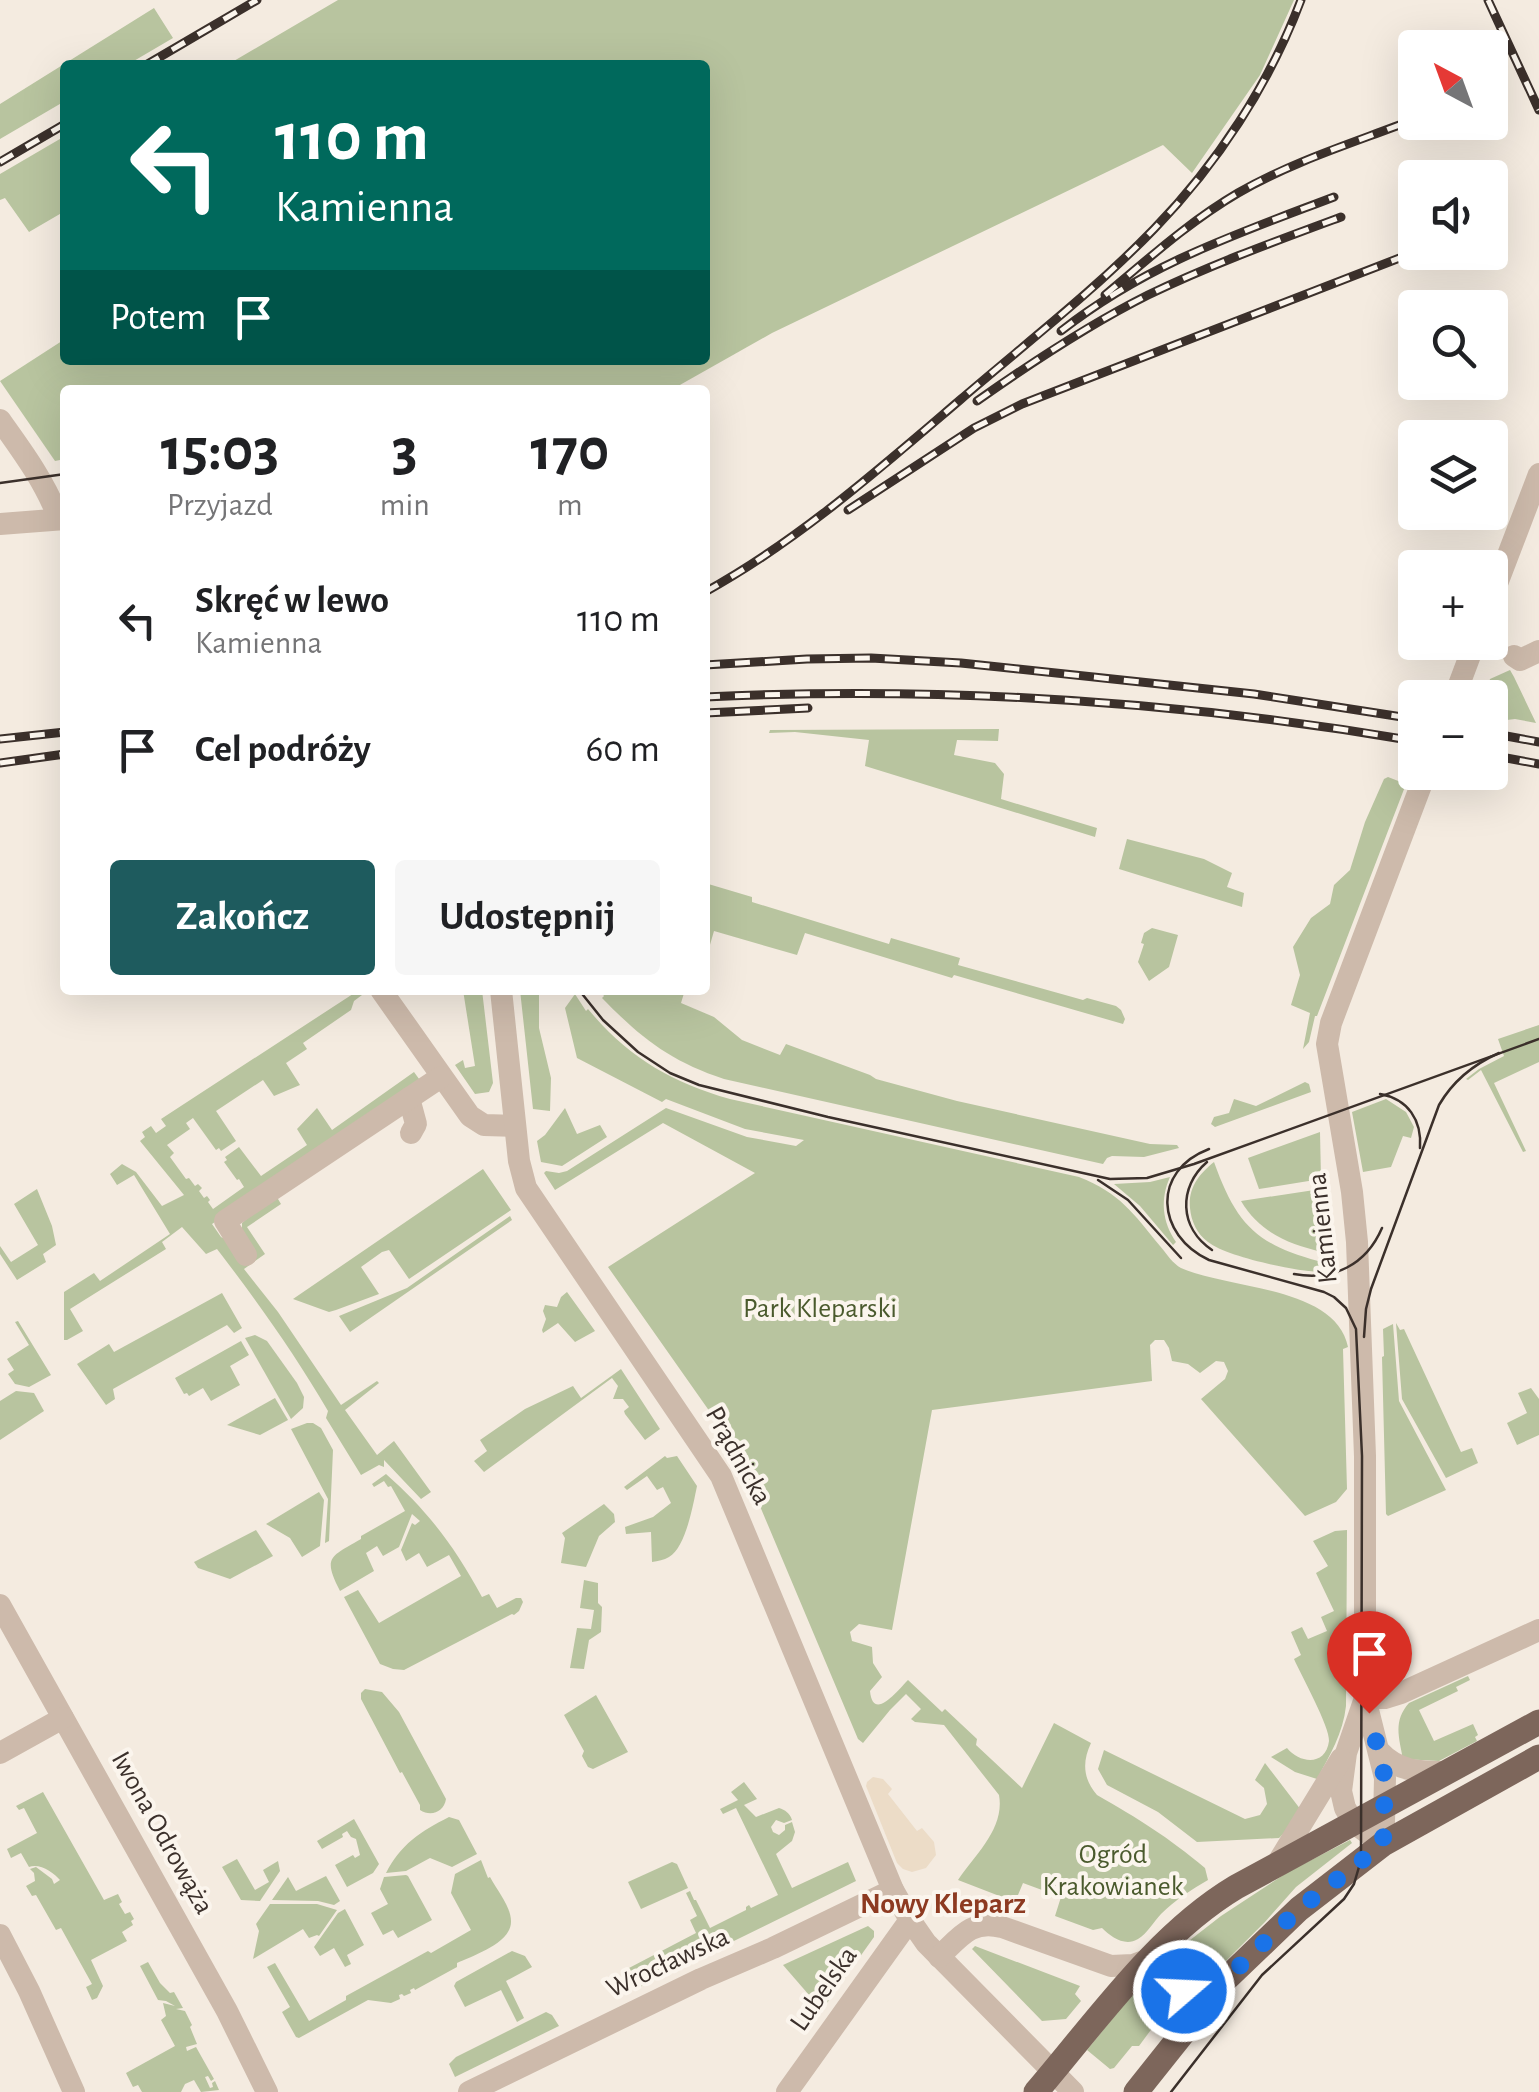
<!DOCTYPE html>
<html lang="pl">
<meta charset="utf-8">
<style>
body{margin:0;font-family:"Alegreya Sans",sans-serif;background:#f6f6f6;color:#202124;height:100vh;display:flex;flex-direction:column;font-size:38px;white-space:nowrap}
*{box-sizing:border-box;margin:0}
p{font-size:32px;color:#757577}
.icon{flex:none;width:55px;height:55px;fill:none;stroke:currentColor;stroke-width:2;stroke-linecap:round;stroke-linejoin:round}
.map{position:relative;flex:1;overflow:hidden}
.panel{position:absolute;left:60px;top:385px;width:650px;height:610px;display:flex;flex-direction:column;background:#fff;border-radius:10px;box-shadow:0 10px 40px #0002}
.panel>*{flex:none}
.hud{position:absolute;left:60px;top:60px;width:650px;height:305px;border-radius:10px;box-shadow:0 10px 40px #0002;background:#00695c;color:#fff;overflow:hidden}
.needle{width:65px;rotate:319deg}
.controls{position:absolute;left:1398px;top:30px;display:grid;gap:20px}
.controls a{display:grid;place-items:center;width:110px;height:110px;border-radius:10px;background:#fff;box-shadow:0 10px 40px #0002;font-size:50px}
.pin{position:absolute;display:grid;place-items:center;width:85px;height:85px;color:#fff;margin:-102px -42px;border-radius:50% 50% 50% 0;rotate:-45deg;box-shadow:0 0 10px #0007}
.pin .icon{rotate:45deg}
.me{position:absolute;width:110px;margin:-55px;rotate:71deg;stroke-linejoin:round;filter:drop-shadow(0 0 8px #0008)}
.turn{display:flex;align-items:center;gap:35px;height:210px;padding:0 50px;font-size:45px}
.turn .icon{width:130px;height:130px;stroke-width:2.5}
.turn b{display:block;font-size:70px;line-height:85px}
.then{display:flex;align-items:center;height:95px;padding:0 50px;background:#0003;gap:20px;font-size:38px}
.eta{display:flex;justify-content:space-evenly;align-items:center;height:170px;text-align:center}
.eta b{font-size:60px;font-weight:700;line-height:70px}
.primary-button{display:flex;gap:20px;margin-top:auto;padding:20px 50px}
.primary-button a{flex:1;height:115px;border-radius:10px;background:#1e5b5e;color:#fff;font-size:40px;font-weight:700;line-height:115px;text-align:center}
.primary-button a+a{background:#f6f6f6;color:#202124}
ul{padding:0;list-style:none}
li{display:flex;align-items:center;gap:30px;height:130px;padding:0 50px}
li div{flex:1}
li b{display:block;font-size:38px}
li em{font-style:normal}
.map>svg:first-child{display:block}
.green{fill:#b8c49f}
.plaza{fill:#ecdcc7}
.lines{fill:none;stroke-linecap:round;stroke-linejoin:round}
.minor{stroke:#cdbaab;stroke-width:22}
.major{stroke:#7d665b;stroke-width:25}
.tram{stroke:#3b302b;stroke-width:2.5}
.rail-casing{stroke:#3b302b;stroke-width:9}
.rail{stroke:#fbf5ed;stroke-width:5;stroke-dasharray:15;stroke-linecap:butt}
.route{stroke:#1a73e8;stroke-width:18;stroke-dasharray:0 32.4}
.labels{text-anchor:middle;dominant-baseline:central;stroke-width:8;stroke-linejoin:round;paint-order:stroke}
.street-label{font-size:28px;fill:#3b302b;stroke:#fbf5ed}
.park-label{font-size:28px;fill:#4a5a2d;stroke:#fbf5ed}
.neighbourhood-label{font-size:30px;font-weight:bold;fill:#8d3a21;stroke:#fbf5ed}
</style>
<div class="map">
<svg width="1539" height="2092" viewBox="0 0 1539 2092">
<rect width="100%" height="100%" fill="#f4ebe0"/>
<!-- green -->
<g class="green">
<polygon points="338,0 1294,0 1260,75 1192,173 1163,145 772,333 671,390 65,390 65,459 55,461 0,381 65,339 65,360 705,360 705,65 227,65"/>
<polygon points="154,8 173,38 127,65 65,65 65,101 0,139 0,104"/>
<polygon points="65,136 65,211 29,232 5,198 0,200 0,174"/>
<polygon points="1510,670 1514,677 1536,723 1515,719 1490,722 1490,698 1483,697 1490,679"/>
<polygon points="999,729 998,741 957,740 954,755 995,763 1004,774 1001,799 1097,828 1095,837 865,766 869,740 795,732 769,733 770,730"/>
<polygon points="1388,777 1406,784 1317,1016 1315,1016 1309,1042 1303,1049 1310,1013 1291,1005 1300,975 1293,947 1311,918 1330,904 1334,885 1350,870 1365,822 1384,779"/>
<polygon points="1127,839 1204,859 1232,873 1227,887 1244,893 1242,907 1119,869"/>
<polygon points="705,883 752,897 752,902 889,944 891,938 960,958 958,965 1083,1000 1087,998 1116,1006 1121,1010 1125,1019 1123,1024 954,975 952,978 805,933 797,955 714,931 705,962"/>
<polygon points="1152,928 1178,935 1169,967 1149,981 1138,962 1144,944 1141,943 1144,933"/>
<path d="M359,990L362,995L354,1001L351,1010L303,1043L307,1049L286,1063L300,1085L274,1096L263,1080L216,1111L236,1141L221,1151L219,1148L216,1150L193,1118L186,1123L190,1129L167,1145L174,1153L170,1157L186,1179L189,1178L195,1186L198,1184L202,1188L199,1191L204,1198L207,1196L210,1200L208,1202L213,1209L244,1187L239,1179L237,1180L224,1162L227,1160L225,1157L239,1147L261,1176L307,1145L297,1129L317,1108L332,1130L414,1072L422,1083L212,1224L221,1237L228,1241L242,1233V1223L275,1194L281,1204L247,1227L265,1254L244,1269L278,1312L341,1405L377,1381L379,1383L345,1410L377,1455L394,1441L431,1492L421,1499L384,1460V1467L379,1465L361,1475L326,1418L328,1411C295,1354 257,1301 217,1249L206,1254L182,1227L162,1242L166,1249L70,1309L83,1331L67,1340H64V1292L94,1273L100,1281L170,1234L134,1175L117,1185L110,1174L122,1164L136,1172L162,1206L184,1195L140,1141L145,1137L142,1132L151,1126L156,1133L166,1126L161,1119Z"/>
<polygon points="463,990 482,990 493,1083 489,1092 475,1094 455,1065 463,1060 465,1068 475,1066"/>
<polygon points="520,990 539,990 539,1028 551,1078 550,1111 533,1109"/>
<path d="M600,990H685L681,1003L714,1017L742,1040L780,1055L786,1044L870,1075L876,1079L957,1101L1150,1144L1177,1145L1179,1148L1144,1157L1112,1156L1107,1158L1103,1164L724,1079C670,1061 641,1038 602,998L604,996Z"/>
<path d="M575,994L586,1011L588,1009C628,1057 670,1082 730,1099L1079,1177C1120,1193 1133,1213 1160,1246C1166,1253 1173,1264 1181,1268C1227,1289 1336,1286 1348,1347L1343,1349L1347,1489L1336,1502L1305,1516L1201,1399L1225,1379L1228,1371L1224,1362L1216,1361L1200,1373L1188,1364L1172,1361L1169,1348L1164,1340H1155L1150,1345L1152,1381L932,1410L892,1630L859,1624L850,1632L852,1641L872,1647L873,1663L882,1677L870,1691C873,1723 899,1689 908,1680L942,1712L945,1709L977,1739L976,1745L1022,1788L1054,1723L1091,1743C1082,1762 1083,1779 1097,1795C1139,1819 1168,1837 1205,1868L1208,1880C1191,1890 1175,1900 1161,1914C1154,1921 1147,1934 1138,1939C1125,1947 1111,1937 1102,1928L1093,1930L1055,1916L1061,1897L1023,1883L1015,1902L958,1880C976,1854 1005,1828 999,1795L944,1725L915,1722L911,1719L921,1709L906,1694L890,1710L863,1743L858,1739L741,1461L710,1412L608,1267L755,1173L663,1123L555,1190L544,1173L546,1171L559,1173L567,1171L666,1108L747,1137L796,1146L804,1140L745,1129L666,1099L662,1102L577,1058L565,1008Z"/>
<polygon points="1539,1025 1539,1062 1494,1083 1526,1151 1523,1152 1481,1070 1468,1080 1466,1079 1479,1069 1504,1056 1498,1039"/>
<polygon points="1305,1082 1309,1084 1311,1092 1215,1127 1211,1124 1214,1117 1229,1113 1234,1099 1256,1106"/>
<polygon points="1386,1099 1406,1112 1414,1127 1411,1138 1403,1136 1391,1167 1363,1172 1352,1112"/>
<polygon points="565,1108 577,1134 600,1125 607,1137 562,1166 541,1162 537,1141 545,1135"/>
<polygon points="1320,1132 1321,1179 1259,1189 1248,1158"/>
<path d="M1214,1162C1236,1223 1255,1244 1318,1261L1321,1265L1320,1272C1295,1271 1227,1257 1208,1242C1197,1234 1191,1221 1190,1208C1188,1188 1199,1174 1214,1162Z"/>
<polygon points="483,1169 511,1210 409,1279 389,1250 382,1252 361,1267 379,1294 336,1310 329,1312 293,1299"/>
<path d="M1170,1177C1160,1199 1162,1222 1176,1242L1173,1245L1140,1206L1114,1184L1150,1182Z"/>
<polygon points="37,1189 52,1226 56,1245 43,1254 46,1262 17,1280 0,1254 0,1246 11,1262 38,1245 14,1204"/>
<path d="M1321,1189L1322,1252C1289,1244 1260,1233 1241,1201Z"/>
<polygon points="510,1216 512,1220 350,1332 339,1316 407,1288"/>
<polygon points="567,1292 595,1331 575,1342 558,1323 543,1333 542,1330 546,1319 543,1311 545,1305 557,1307 561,1297"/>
<polygon points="222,1293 242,1328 234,1333 227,1325 113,1389 115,1399 106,1405 77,1364 109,1344 114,1352"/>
<polygon points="18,1321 51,1375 29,1387 15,1384 8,1374 14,1370 7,1359 29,1345 15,1322"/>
<polygon points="1396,1323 1400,1330 1404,1329 1461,1452 1472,1448 1478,1463 1446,1478 1402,1399"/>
<polygon points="1393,1324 1399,1401 1446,1490 1388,1516 1386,1514 1382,1357 1384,1356 1383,1329"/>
<polygon points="255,1335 267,1341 297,1383 304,1397 303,1408 291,1419 245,1338"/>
<polygon points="241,1341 249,1355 230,1366 240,1385 211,1401 203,1388 189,1396 187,1393 184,1394 175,1378"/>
<polygon points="621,1369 660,1429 645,1440 625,1414 624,1411 629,1407 623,1399 613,1399 618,1386 612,1378 484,1472 474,1461 487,1451 480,1440 525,1409 573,1386 581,1398"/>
<polygon points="1531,1388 1539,1399 1539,1435 1517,1445 1507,1423 1527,1413 1518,1393"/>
<polygon points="16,1391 34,1393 44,1411 0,1440 0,1401"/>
<polygon points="275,1398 288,1420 260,1435 227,1425"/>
<polygon points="307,1423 313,1423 321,1428 333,1450 329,1541 325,1543 328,1499 291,1429"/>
<path d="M665,1456L667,1458L677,1456L697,1486C693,1505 686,1547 669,1557C664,1560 658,1561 652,1562L651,1532L626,1534L625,1527L653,1517L671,1503L663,1487L657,1490L647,1476L627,1490L624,1487Z"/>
<path d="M386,1474C428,1511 455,1547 482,1597L489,1594L497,1608L516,1598H521L523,1602L519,1611L514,1615L512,1614L404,1670L393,1669L380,1664L344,1597L358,1590L379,1623L461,1576L449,1555L427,1567L419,1553L406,1561L401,1550L412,1523L415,1525L420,1521L412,1514L399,1547L383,1556L377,1546L366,1553L374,1571L340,1591C322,1556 331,1557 361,1539V1536L405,1511L391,1486L388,1487L384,1481L374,1487L372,1484Z"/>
<polygon points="319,1492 324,1500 320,1546 302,1557 290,1538 266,1524"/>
<polygon points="604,1504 614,1514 615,1522 599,1536 586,1567 561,1563 565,1538 562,1533"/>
<polygon points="256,1530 273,1556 230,1579 198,1568 194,1562"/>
<path d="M1347,1530L1346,1706C1343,1733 1330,1755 1317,1779L1295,1772L1271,1757L1287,1748C1300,1764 1326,1766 1329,1741C1330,1727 1301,1675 1294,1659L1301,1655L1291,1632L1302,1627L1308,1639L1327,1631L1321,1617L1334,1611L1316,1573L1328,1566L1313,1541L1335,1531Z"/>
<polygon points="584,1580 598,1583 598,1603 602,1607 601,1632 589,1640 584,1669 570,1668 577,1628 591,1629 594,1610 580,1608"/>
<path d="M1468,1676L1470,1680L1456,1687L1458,1691L1419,1710L1434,1741L1473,1724L1478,1735L1475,1737L1477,1741L1439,1761L1403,1759C1399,1737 1393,1721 1409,1703Z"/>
<path d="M365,1689L382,1692L399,1712L446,1799C444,1812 431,1817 420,1810V1805L402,1772L400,1773L361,1699V1693Z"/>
<polygon points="596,1695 628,1752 593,1769 588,1767 582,1756 584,1751 564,1715"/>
<polygon points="1104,1750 1245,1819 1260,1815 1267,1804 1264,1788 1255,1780 1265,1763 1301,1810 1290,1827 1279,1838 1197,1842 1158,1812 1107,1785 1098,1769"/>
<path d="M744,1782L757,1799L744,1805L756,1817L779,1808C785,1810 790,1813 792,1820L784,1823L776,1820L771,1827L773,1832L779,1835L785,1830V1825L792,1822L795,1832L792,1841L776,1854L792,1888L848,1862L856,1881L638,1988L629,1968L696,1933L690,1920L697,1916L686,1893L690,1891L694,1900H696L710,1928L746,1910V1907L749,1905L751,1908L778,1895L736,1808L723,1814L720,1809L738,1800L731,1792Z"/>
<path d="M43,1792L104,1900L118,1894L122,1902L119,1904L125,1914L130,1912L134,1919L131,1921L133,1925L122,1932L127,1941L91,1960L103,1986L97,1998L92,2000L86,1987L92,1984L61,1928L56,1930L36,1895L32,1896L26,1886L35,1881L34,1873L30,1869L36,1867L52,1879L54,1884L60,1880C54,1873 40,1863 29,1867L21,1853L11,1858L7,1849L37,1833L24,1808L19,1810L16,1806Z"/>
<path d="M449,1817L459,1820L477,1854L452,1867L430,1858L406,1871L386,1873C400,1845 421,1831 449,1817Z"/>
<polygon points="354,1819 379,1864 373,1873 347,1887 335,1865 353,1855 355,1858 360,1855 356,1839 351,1837 347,1831 342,1834 343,1837 322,1849 317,1841"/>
<polygon points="1350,1840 1352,1843 1296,1887 1265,1922 1212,1975 1207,1978 1180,1979 1171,1965 1176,1951 1221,1916 1288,1872"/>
<polygon points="237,1859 255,1890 269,1882 263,1870 278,1861 280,1871 260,1901 241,1900 222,1867"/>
<path d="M481,1860L488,1878L490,1877C497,1890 511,1907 511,1921C512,1943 472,1956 457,1963V1967L415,1990L414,1988L410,1990L411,1993L404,1996L402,1994L399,1995L400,1999L391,2003L368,2000L299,2038L296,2037L282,2012L290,2007L267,1967L275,1963L309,2021L346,2000V1996L428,1951L431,1953L471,1930L451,1893L455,1874Z"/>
<polygon points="672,1862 677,1864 688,1888 641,1909 628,1882"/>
<polygon points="406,1875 408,1876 432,1920 398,1938 393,1930 383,1935 371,1913 388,1904 380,1889 384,1877"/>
<polygon points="326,1876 340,1901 334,1905 318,1901 272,1900 288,1877 296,1891"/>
<polygon points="270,1904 317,1904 337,1910 319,1936 317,1935 309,1938 303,1929 253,1959 259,1931 256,1924"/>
<polygon points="345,1909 364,1945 347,1955 351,1964 345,1967 334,1948 320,1956 314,1947 338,1913"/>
<polygon points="868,1926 874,1931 874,1937 822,2010 783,1965"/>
<polygon points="975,1946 1080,1986 1075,1994 1081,2001 1066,2019 1042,2021 972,1949"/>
<polygon points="512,1951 525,1956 532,1967 506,1981 524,2018 517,2022 501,1990 465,2007 454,1986 456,1982"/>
<polygon points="148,1962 160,1983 170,1993 174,1992 183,2008 176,2009 185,2011 192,2025 190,2027 197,2044 186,2047 187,2051 196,2047 214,2079 211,2081 208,2076 205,2077 210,2088 213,2087 212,2083 215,2081 219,2090 201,2092 194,2080 185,2084 181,2092 142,2092 138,2085 133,2087 126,2073 175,2046 161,2020 166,2016 163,2003 175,2006 166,2001 158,2000 140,1966"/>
<polygon points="1149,1978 1180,2000 1181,2006 1173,2016 1149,1998 1148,2000 1171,2018 1160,2032 1153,2027 1139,2046 1132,2046 1114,2068 1110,2069 1087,2050 1125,2003"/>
<polygon points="546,2012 552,2015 559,2026 455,2077 449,2064 456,2057"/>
</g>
<!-- plaza -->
<polygon class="plaza" points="873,1777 883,1779 892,1789 888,1794 917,1831 922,1828 934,1842 936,1855 926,1868 912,1872 903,1869 897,1863 866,1786 867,1782"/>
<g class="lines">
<!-- minor -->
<g class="minor">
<path d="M0,420C23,452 45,482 59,519"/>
<polyline points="0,524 65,519"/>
<polyline points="1490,602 1539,474"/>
<polyline points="1514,656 1520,660 1539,651"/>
<polyline points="1454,698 1475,642"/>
<polyline points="381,990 470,1116 484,1125 515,1126"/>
<polyline points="501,990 519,1161 526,1188 721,1476 893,1890 910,1920 926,1943 1073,2092"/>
<polyline points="409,1098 416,1124 411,1133"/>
<polyline points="246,1255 225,1221 441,1077"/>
<polyline points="0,1605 227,2011 267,2092"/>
<polyline points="1365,1698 1385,1698 1401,1693 1539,1630"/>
<polyline points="1365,1698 1385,1778 1384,1822"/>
<path d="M1379,1751C1398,1772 1420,1772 1447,1772"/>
<polyline points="0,1753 63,1718"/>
<polyline points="1383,1844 1354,1823 1345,1808 1341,1791 1346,1753 1365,1698 1365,1456 1357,1242 1352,1192 1327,1044 1331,1023 1426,772"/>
<polyline points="1277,1864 1341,1759"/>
<polyline points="0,1935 29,1991 74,2092"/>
<path d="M939,1957C960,1937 971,1919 1002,1927L1111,1966L1133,1965L1152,1958"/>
<polyline points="469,2092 701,1979 773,1948 893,1890"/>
<polyline points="787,2092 910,1920"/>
</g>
<!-- major -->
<g class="major">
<path d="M1168,1941C1142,1983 1189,2004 1224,1981"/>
<path d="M1036,2092C1096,2022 1156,1935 1236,1887L1539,1722"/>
<polyline points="1136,2092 1226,1979 1299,1909 1383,1844 1539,1757"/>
</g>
<!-- tram -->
<g class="tram">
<polyline points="0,483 65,474"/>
<polyline points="579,990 603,1020 638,1052 670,1073 699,1085 828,1117 1110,1179 1147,1178 1194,1164 1539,1039"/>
<path d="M1380,1094C1408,1099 1422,1120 1420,1148"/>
<path d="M1207,1162C1178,1187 1179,1228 1212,1250"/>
<polyline points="1098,1180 1128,1200 1181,1258"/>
<path d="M1294,1274C1334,1281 1366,1265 1382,1228"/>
<path d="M1364,1337L1366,1309L1371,1289L1439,1105C1453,1081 1474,1064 1499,1053"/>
<path d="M1171,2092L1262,1975L1344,1899L1354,1884L1361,1860L1362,1456L1356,1329L1346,1308L1334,1297L1324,1292L1209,1260C1156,1235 1151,1171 1209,1149"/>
</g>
<defs>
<g id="rail">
<polyline points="1488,0 1539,110"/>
<polyline points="146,65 257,0"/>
<polyline points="0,162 65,124"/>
<path d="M1105,295C1148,259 1190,221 1238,193C1293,161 1356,142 1415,119"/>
<path d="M1061,331C1147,264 1234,235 1334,197"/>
<path d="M977,401C1031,363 1088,325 1148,295C1210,265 1276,241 1341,217"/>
<polyline points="848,510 974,428 1022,404 1415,252"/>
<path d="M705,592C799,540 878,470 960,400C1025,344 1094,291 1154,229C1217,164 1269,85 1301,0"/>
<polyline points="705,665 807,659 871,658 961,663 1254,694 1415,719"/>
<path d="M705,697C942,686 1181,701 1415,741"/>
<polyline points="705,713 808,708"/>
<polyline points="1490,733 1539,742"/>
<polyline points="0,739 65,732"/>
<polyline points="1490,755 1539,764"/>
<polyline points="0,763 65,754"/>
</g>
</defs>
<!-- rail casing -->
<use href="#rail" class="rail-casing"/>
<!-- rail -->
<use href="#rail" class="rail"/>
</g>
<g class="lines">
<!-- route -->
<polyline class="route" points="1184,1991 1203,1991 1223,1982 1299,1909 1383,1844 1385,1778 1369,1713"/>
</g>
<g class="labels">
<!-- street labels -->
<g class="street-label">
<text transform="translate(1323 1228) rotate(-96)">Kamienna</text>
<text transform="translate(738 1456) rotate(61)">Prądnicka</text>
<text transform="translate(162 1833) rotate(61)">Iwona Odrowąża</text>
<text transform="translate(668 1963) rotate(-25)">Wrocławska</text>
<text transform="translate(824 1989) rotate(-55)">Lubelska</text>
</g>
<!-- park labels -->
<g class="park-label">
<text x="820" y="1309">Park Kleparski</text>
<text x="1113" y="1855">Ogród<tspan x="1113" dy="32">Krakowianek</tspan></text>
</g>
<!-- neighbourhood labels -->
<g class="neighbourhood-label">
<text x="943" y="1904">Nowy Kleparz</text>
</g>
</g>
</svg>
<div class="controls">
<a><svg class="needle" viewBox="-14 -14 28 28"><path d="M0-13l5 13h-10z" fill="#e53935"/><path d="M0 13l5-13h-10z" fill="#757577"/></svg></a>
<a><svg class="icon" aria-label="sound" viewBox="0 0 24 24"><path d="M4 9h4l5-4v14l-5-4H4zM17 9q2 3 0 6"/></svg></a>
<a><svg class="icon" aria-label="search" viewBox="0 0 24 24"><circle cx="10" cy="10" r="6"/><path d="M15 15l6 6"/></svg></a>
<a><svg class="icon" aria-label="layers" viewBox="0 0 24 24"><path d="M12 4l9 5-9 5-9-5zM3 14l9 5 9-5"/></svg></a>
<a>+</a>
<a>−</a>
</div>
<div class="pin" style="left:1369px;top:1713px;background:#d93025"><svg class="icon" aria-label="arrive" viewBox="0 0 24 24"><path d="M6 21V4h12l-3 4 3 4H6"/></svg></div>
<svg class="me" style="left:1184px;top:1991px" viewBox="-20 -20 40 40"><circle r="17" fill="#1a73e8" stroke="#fff" stroke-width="3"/><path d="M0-11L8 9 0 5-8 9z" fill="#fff"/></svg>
<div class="hud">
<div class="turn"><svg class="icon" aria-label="left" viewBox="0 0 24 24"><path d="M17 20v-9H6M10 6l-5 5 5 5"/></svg><div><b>110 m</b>Kamienna</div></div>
<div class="then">Potem<svg class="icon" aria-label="arrive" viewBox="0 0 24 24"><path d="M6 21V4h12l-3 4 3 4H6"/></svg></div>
</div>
<section class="panel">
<div class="eta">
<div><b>15:03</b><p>Przyjazd</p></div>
<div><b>3</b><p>min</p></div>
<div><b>170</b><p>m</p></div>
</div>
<ul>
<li><svg class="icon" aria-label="left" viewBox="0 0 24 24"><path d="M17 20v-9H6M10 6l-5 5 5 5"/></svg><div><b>Skręć w lewo</b><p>Kamienna</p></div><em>110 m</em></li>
<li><svg class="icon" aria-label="arrive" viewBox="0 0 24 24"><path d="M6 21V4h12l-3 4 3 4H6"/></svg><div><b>Cel podróży</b></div><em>60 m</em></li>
</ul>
<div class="primary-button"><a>Zakończ</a><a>Udostępnij</a></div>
</section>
</div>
